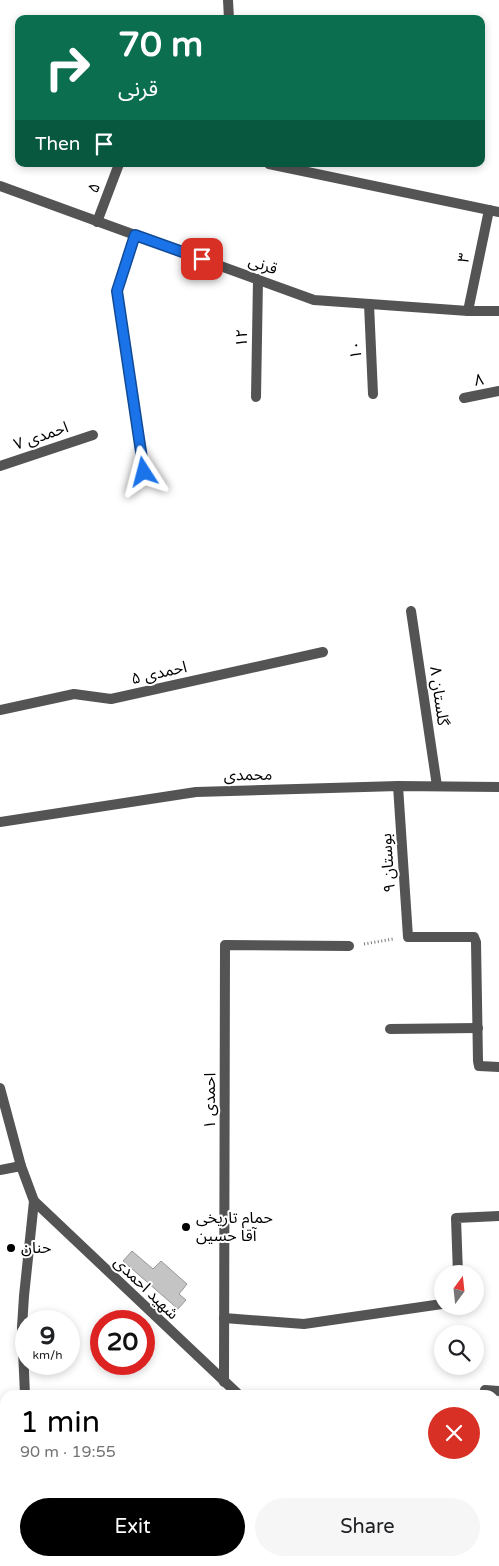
<!DOCTYPE html>
<meta charset="utf-8">
<style>
body{margin:0;font-family:"Varela Round","Noto Sans Arabic",sans-serif;background:#f6f6f6;color:#202124;height:100vh;display:flex;flex-direction:column;font-size:19px;white-space:nowrap}
*{box-sizing:border-box;margin:0}
p{font-size:16px;color:#757577}
.icon{flex:none;width:28px;height:28px;fill:none;stroke:currentColor;stroke-width:2;stroke-linecap:round;stroke-linejoin:round}
.map{position:relative;flex:1;overflow:hidden}
.side{position:absolute;left:0px;top:1390px;width:500px;height:176px;display:flex;flex-direction:column;background:#fff;border-radius:15px 15px 0 0;box-shadow:0 2px 8px #0003}
.side>*{flex:none}
.top-card{position:absolute;left:15px;top:15px;width:470px;height:152px;border-radius:10px;box-shadow:0 2px 8px #0003;background:#0b6e4f;color:#fff;overflow:hidden}
.needle{width:32px;rotate:15deg}
.fabs{position:absolute;left:434px;top:1265px;display:grid;gap:10px}
.fabs a{display:grid;place-items:center;width:50px;height:50px;border-radius:50%;background:#fff;box-shadow:0 2px 8px #0003;font-size:25px}
.speed{position:absolute;left:15px;top:1310px;display:flex;gap:10px;font-size:25px;font-weight:700;text-align:center}
.speed>*{display:grid;place-content:center;width:65px;height:65px;border-radius:50%;background:#fff;box-shadow:0 2px 8px #0003;line-height:1}
.speed small{font-size:12px;font-weight:400}
.speed .limit{border:8px solid #d22;background:#fff;color:#111}
.pin{position:absolute;display:grid;place-items:center;width:42px;height:42px;color:#fff;margin:-21px;border-radius:10px;box-shadow:0 2px 8px #0006}
.me{position:absolute;width:55px;margin:-28px;rotate:351deg;stroke-linejoin:round;filter:drop-shadow(0 0 4px #0008)}
.turn{display:flex;align-items:center;gap:18px;height:105px;padding:0 20px;font-size:22px}
.turn .icon{width:65px;height:65px;stroke-width:2.5}
.turn b{display:block;font-size:35px;line-height:42px}
.then{display:flex;align-items:center;height:48px;padding:0 20px;background:#0003;gap:10px;font-size:19px}
.round{display:grid;place-items:center;flex:none;width:52px;height:52px;border-radius:26px;background:#f6f6f6}
.headline{display:flex;align-items:center;justify-content:space-between;height:85px;padding:0 20px}
h1{font-size:30px;font-weight:600;line-height:38px;color:#000}
.action{display:flex;gap:10px;margin-top:auto;padding:10px 20px}
.action a{flex:1;height:58px;border-radius:30px;background:#000;color:#fff;font-size:20px;font-weight:600;line-height:58px;text-align:center}
.action a+a{background:#f6f6f6;color:#202124}
.map>svg:first-child{display:block}
.building{fill:#c4c4c4;stroke:#989898}
.lines{fill:none;stroke-linecap:round;stroke-linejoin:round}
.path{stroke:#767676;stroke-width:3;stroke-dasharray:1 2.5;stroke-linecap:butt}
.service{stroke:#545454;stroke-width:10}
.minor{stroke:#545454;stroke-width:10}
.tertiary{stroke:#545454;stroke-width:10}
.secondary{stroke:#212121;stroke-width:10}
.route-casing{stroke:#114b97;stroke-width:12}
.route{stroke:#1a73e8;stroke-width:9}
.poi-dot{fill:#000;stroke:#fff;stroke-width:2}
.labels{text-anchor:middle;dominant-baseline:central;stroke-width:4;stroke-linejoin:round;paint-order:stroke}
.street-label{font-size:16px;fill:#000;stroke:#fff}
.poi-label{font-size:16px;fill:#000;stroke:#fff;text-anchor:start}
</style>
<div class="map">
<svg width="499" height="1566" viewBox="0 0 499 1566">
<rect width="100%" height="100%" fill="#fff"/>
<!-- building -->
<polygon class="building" points="132,1251 153,1269 161,1261 187,1284 179,1294 186,1300 178,1309 123,1261"/>
<g class="lines">
<!-- path -->
<polyline class="path" points="364,944 393,939"/>
<!-- service -->
<g class="service">
<polyline points="228,0 229,19"/>
<polyline points="135,235 117,291 144,472"/>
<polyline points="369,304 373,394"/>
<polyline points="468,311 489,210"/>
<polyline points="256,397 258,279"/>
<polyline points="464,398 499,391"/>
<polyline points="411,611 437,786"/>
<polyline points="0,710 74,694 111,699 323,652"/>
<polyline points="398,786 408,937 474,937 476,942 478,1061 479,1066 499,1067"/>
<polyline points="390,1029 478,1028"/>
<polyline points="0,1170 21,1166"/>
<polyline points="485,1390 499,1391"/>
<polyline points="123,1562 123,1566"/>
<polyline points="207,1566 208,1561"/>
</g>
<!-- minor -->
<g class="minor">
<polyline points="269,164 499,212"/>
<polyline points="97,222 119,164"/>
<polyline points="0,466 93,435"/>
<polyline points="458,1274 456,1218 499,1216"/>
<polyline points="224,1318 304,1324 442,1304"/>
<polyline points="224,1382 225,945 349,946"/>
<polyline points="495,1522 499,1525"/>
</g>
<!-- tertiary -->
<g class="tertiary">
<polyline points="0,186 314,300 468,311 499,311"/>
<polyline points="0,822 196,792 398,786 499,787"/>
<polyline points="0,1088 21,1166 34,1201 24,1296 22,1327 25,1395"/>
<polyline points="34,1201 239,1395"/>
<polyline points="29,1566 29,1561"/>
</g>
<!-- secondary -->
<g class="secondary">
<polyline points="495,1505 499,1503"/>
<polyline points="390,1566 398,1561"/>
</g>
</g>
<g class="lines">
<defs>
<polyline id="route" points="144,472 117,291 135,235 202,259"/>
</defs>
<!-- route casing -->
<use href="#route" class="route-casing"/>
<!-- route -->
<use href="#route" class="route"/>
</g>
<!-- markers -->
<g class="poi-dot">
<circle cx="186" cy="1227" r="5"/>
<circle cx="11" cy="1248" r="5"/>
</g>
<g class="labels">
<!-- street labels -->
<g class="street-label">
<text transform="translate(94 188) rotate(-70)">۵</text>
<text transform="translate(464 258) rotate(-78)">۳</text>
<text transform="translate(263 265) rotate(20)">قرنی</text>
<text transform="translate(242 338) rotate(-89)">۱۲</text>
<text transform="translate(356 350) rotate(-92)">۱۰</text>
<text transform="translate(479 380) rotate(-10)">۸</text>
<text transform="translate(41 436) rotate(-19)">احمدی ۷</text>
<text transform="translate(159 673) rotate(-13)">احمدی ۵</text>
<text transform="translate(439 696) rotate(82)">گلستان ۸</text>
<text transform="translate(248 775) rotate(-1)">محمدی</text>
<text transform="translate(388 863) rotate(-94)">بوستان ۹</text>
<text transform="translate(210 1101) rotate(-90)">احمدی ۱</text>
<text transform="translate(146 1288) rotate(44)">شهید احمدی</text>
</g>
<!-- poi labels -->
<g class="poi-label">
<text x="196" y="1218">حمام تاریخی<tspan x="196" dy="18">آقا حسین</tspan></text>
<text x="21" y="1248">حنان</text>
</g>
</g>
</svg>
<div class="fabs">
<a><svg class="needle" viewBox="-14 -14 28 28"><path d="M0-13l5 13h-10z" fill="#e53935"/><path d="M0 13l5-13h-10z" fill="#757577"/></svg></a>
<a><svg class="icon" aria-label="search" viewBox="0 0 24 24"><circle cx="10" cy="10" r="6"/><path d="M15 15l6 6"/></svg></a>
</div>
<div class="speed"><div>9<small>km/h</small></div><div class="limit">20</div></div>
<div class="pin" style="left:202px;top:259px;background:#d93025"><svg class="icon" aria-label="arrive" viewBox="0 0 24 24"><path d="M6 21V4h12l-3 4 3 4H6"/></svg></div>
<svg class="me" style="left:144px;top:472px" viewBox="-20 -20 40 40"><path d="M0-17L14 15 0 8-14 15z" fill="#1a73e8" stroke="#fff" stroke-width="4"/></svg>
<div class="top-card">
<div class="turn"><svg class="icon" aria-label="right" viewBox="0 0 24 24"><path d="M7 20v-9h11M14 6l5 5-5 5"/></svg><div><b>70 m</b>قرنی</div></div>
<div class="then">Then<svg class="icon" aria-label="arrive" viewBox="0 0 24 24"><path d="M6 21V4h12l-3 4 3 4H6"/></svg></div>
</div>
<section class="side">
<div class="headline"><div><h1>1 min</h1><p>90 m · 19:55</p></div><a class="round" style="background:#d93025;color:#fff"><svg class="icon" aria-label="close" viewBox="0 0 24 24"><path d="M6 6l12 12M18 6L6 18"/></svg></a></div>
<div class="action"><a>Exit</a><a>Share</a></div>
</section>
</div>
